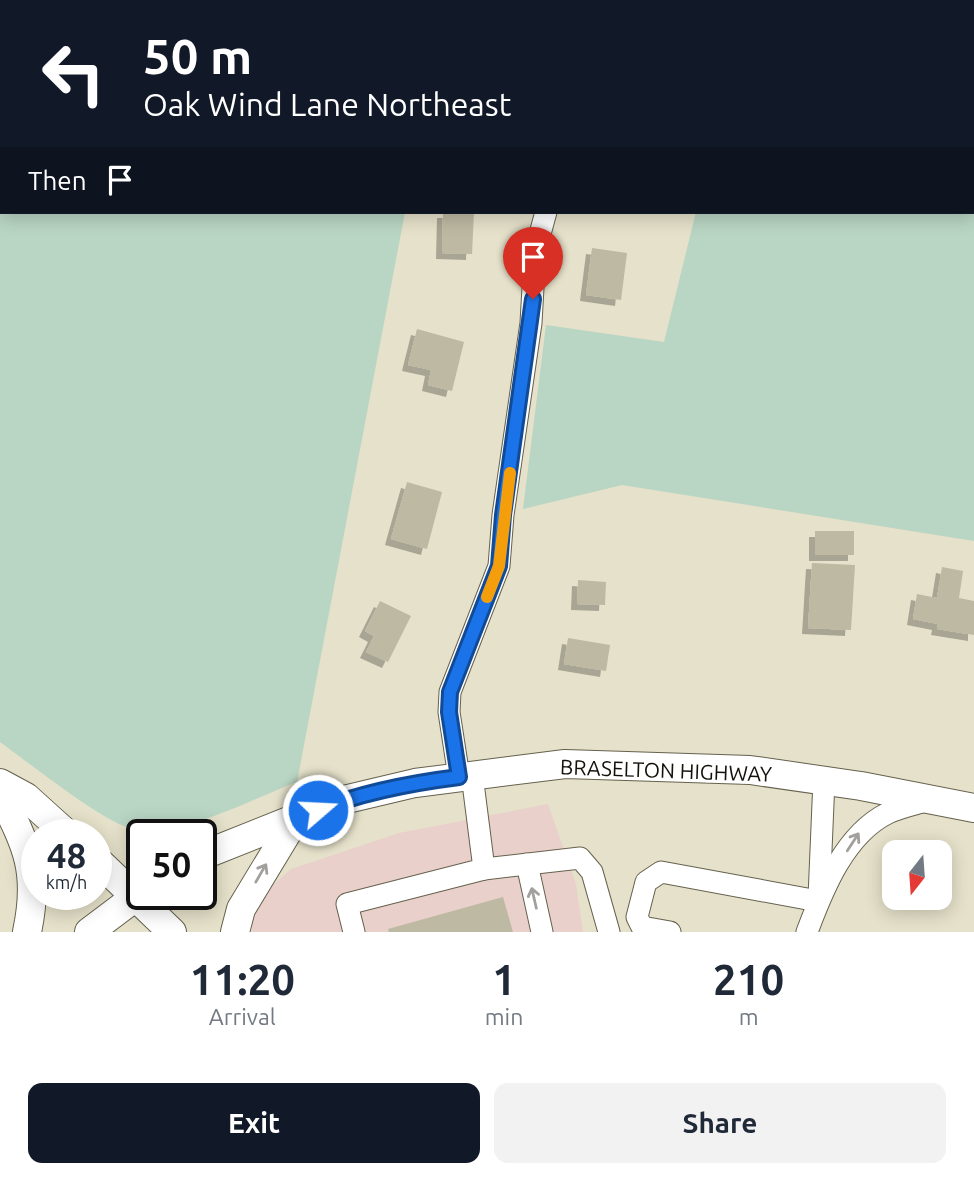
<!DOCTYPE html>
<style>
body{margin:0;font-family:Ubuntu,sans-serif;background:#f2f2f3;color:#1f2937;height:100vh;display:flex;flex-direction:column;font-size:26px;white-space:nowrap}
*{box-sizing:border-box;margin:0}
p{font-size:23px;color:#747a83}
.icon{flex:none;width:38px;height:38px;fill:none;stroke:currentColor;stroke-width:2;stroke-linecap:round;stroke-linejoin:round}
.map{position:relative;height:932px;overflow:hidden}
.sheet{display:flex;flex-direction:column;background:#fff;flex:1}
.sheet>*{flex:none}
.hud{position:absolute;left:0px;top:0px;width:975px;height:214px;box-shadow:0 4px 18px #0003;background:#111827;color:#fff;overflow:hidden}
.needle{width:46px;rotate:197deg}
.buttons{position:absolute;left:882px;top:840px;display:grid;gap:14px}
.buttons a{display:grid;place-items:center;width:70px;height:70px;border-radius:14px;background:#fff;box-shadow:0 4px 18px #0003;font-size:35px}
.speed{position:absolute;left:21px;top:819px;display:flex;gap:14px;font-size:35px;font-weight:700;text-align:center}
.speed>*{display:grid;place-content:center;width:91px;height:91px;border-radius:50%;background:#fff;box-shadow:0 4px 18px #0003;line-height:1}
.speed small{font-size:18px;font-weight:400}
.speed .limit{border:4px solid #111;border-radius:10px;background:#fff;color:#111}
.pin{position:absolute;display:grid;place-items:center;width:60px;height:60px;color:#fff;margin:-72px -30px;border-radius:50% 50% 50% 0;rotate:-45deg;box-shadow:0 0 7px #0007}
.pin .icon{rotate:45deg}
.me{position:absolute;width:77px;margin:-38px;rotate:71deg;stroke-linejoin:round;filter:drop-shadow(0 0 5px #0008)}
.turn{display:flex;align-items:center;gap:24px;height:147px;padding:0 28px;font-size:32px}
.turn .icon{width:91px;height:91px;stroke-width:2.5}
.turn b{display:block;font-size:49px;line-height:60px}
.then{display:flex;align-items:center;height:66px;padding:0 28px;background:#0003;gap:14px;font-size:26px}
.eta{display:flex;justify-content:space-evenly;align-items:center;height:119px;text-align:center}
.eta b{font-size:42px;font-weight:700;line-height:49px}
.primary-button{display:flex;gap:14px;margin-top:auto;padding:14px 28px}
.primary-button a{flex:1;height:80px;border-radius:14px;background:#111827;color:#fff;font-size:28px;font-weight:700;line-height:80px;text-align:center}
.primary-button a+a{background:#f2f2f3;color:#1f2937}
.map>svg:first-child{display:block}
.commercial{fill:#ead0cb}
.green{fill:#b9d5c3}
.building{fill:#bdb9a2;filter:url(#shadow)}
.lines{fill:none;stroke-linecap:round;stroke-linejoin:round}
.minor-casing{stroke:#65614d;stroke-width:23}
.major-casing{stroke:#65614d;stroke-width:30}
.minor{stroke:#fff;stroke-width:21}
.major{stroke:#fff;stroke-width:28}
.oneway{stroke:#a1a09d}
.route-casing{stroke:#114b97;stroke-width:18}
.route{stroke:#1a73e8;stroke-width:12}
.slow{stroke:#f59e0b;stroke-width:12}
.labels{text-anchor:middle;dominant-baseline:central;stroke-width:5;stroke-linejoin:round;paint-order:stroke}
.street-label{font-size:21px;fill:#131109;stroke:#fff}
</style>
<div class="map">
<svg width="974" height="932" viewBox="0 0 974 932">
<defs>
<filter id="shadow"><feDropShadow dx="-6" dy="6" stdDeviation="0" flood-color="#0004"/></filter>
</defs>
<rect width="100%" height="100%" fill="#e5e1ca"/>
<!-- commercial -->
<polygon class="commercial" points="548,804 576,884 583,932 253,932 251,926 256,900 291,869 399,833"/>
<!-- green -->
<g class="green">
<path d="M0,0H416L2,2V212H405L297,782C251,799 183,837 134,829C106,825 27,761 0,742Z"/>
<polygon points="744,0 974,0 974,541 622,485 523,509 546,325 664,342 696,212 973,212 973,2"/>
</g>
<!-- building -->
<g class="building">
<polygon points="443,212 474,212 472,254 442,253"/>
<polygon points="592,248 627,253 621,300 586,295"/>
<polygon points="417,329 464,342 452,391 428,385 431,370 408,365"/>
<polygon points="407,482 442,492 427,549 391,539"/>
<rect x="815" y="531" width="39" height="24"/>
<polygon points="812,563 855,565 851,630 808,628"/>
<polygon points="942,567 963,571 959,598 974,601 974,635 937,629 938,624 913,619 917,594 937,598"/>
<polygon points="578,580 606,582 605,605 577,604"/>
<polygon points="380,601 411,616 388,662 366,652 374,636 365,631"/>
<polygon points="568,638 610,645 606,671 564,664"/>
<polygon points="503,897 513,932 389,932 388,929"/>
</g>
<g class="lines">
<defs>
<g id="minor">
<polyline points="591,2 591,0"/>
<polyline points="459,777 449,712 450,692 499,566 503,515 531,323 535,252 546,212"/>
<polyline points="527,864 542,932"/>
<polyline points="484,869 580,858 592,872 609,932"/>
<polyline points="819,897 824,780"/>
<polyline points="354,932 347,904 484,869 472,775"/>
<polyline points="670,932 642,927 637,917 646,882 661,872 818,901"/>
<path d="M807,932C823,889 845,834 888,813C900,807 916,804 929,800"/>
</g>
<g id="major">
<polyline points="0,783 26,797 68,835"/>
<path d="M0,793C27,846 40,871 27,932"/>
<polyline points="201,856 339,801 415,783 565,764 750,770 861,786 974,808"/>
<polyline points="96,859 172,932"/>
<polyline points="89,932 142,892"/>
<polyline points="235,932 241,909 296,818"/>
</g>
</defs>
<!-- minor casing -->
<use href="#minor" class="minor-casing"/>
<!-- major casing -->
<use href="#major" class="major-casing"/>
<!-- minor -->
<use href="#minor" class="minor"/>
<!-- major -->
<use href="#major" class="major"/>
</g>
<!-- one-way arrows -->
<defs><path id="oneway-shaft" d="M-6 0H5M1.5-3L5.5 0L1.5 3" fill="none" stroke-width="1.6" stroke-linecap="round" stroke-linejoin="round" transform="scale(1.75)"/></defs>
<g class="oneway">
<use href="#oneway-shaft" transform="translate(853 842) rotate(-57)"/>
<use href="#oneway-shaft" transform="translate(261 873) rotate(-60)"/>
<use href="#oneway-shaft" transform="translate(534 898) rotate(-103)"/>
</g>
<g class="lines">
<defs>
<path id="route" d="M318,810C363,792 411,783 459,777L449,712L450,692L499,566L503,515L533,299"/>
</defs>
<!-- route casing -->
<use href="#route" class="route-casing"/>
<!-- route -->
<use href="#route" class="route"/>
<!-- slow -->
<polyline class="slow" points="487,597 499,566 510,473"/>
</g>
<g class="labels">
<!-- street labels -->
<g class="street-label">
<text transform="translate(666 770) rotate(2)">BRASELTON HIGHWAY</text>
</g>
</g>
</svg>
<div class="buttons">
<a><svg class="needle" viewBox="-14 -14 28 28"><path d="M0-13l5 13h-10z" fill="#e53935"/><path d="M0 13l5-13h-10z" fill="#747a83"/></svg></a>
</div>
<div class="speed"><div>48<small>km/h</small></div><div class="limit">50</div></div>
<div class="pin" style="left:533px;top:299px;background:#d93025"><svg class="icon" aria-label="arrive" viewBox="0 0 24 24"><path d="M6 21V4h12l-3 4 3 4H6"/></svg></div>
<svg class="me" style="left:318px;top:810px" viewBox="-20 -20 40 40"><circle r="17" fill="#1a73e8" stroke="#fff" stroke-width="3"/><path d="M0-11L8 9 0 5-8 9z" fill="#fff"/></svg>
<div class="hud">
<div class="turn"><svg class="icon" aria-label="left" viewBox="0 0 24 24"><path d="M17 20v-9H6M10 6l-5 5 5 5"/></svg><div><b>50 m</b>Oak Wind Lane Northeast</div></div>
<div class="then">Then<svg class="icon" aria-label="arrive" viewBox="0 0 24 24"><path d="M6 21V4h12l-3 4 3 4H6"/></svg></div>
</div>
</div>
<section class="sheet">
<div class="eta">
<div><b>11:20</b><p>Arrival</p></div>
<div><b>1</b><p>min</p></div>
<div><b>210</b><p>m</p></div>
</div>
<div class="primary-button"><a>Exit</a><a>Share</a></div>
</section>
